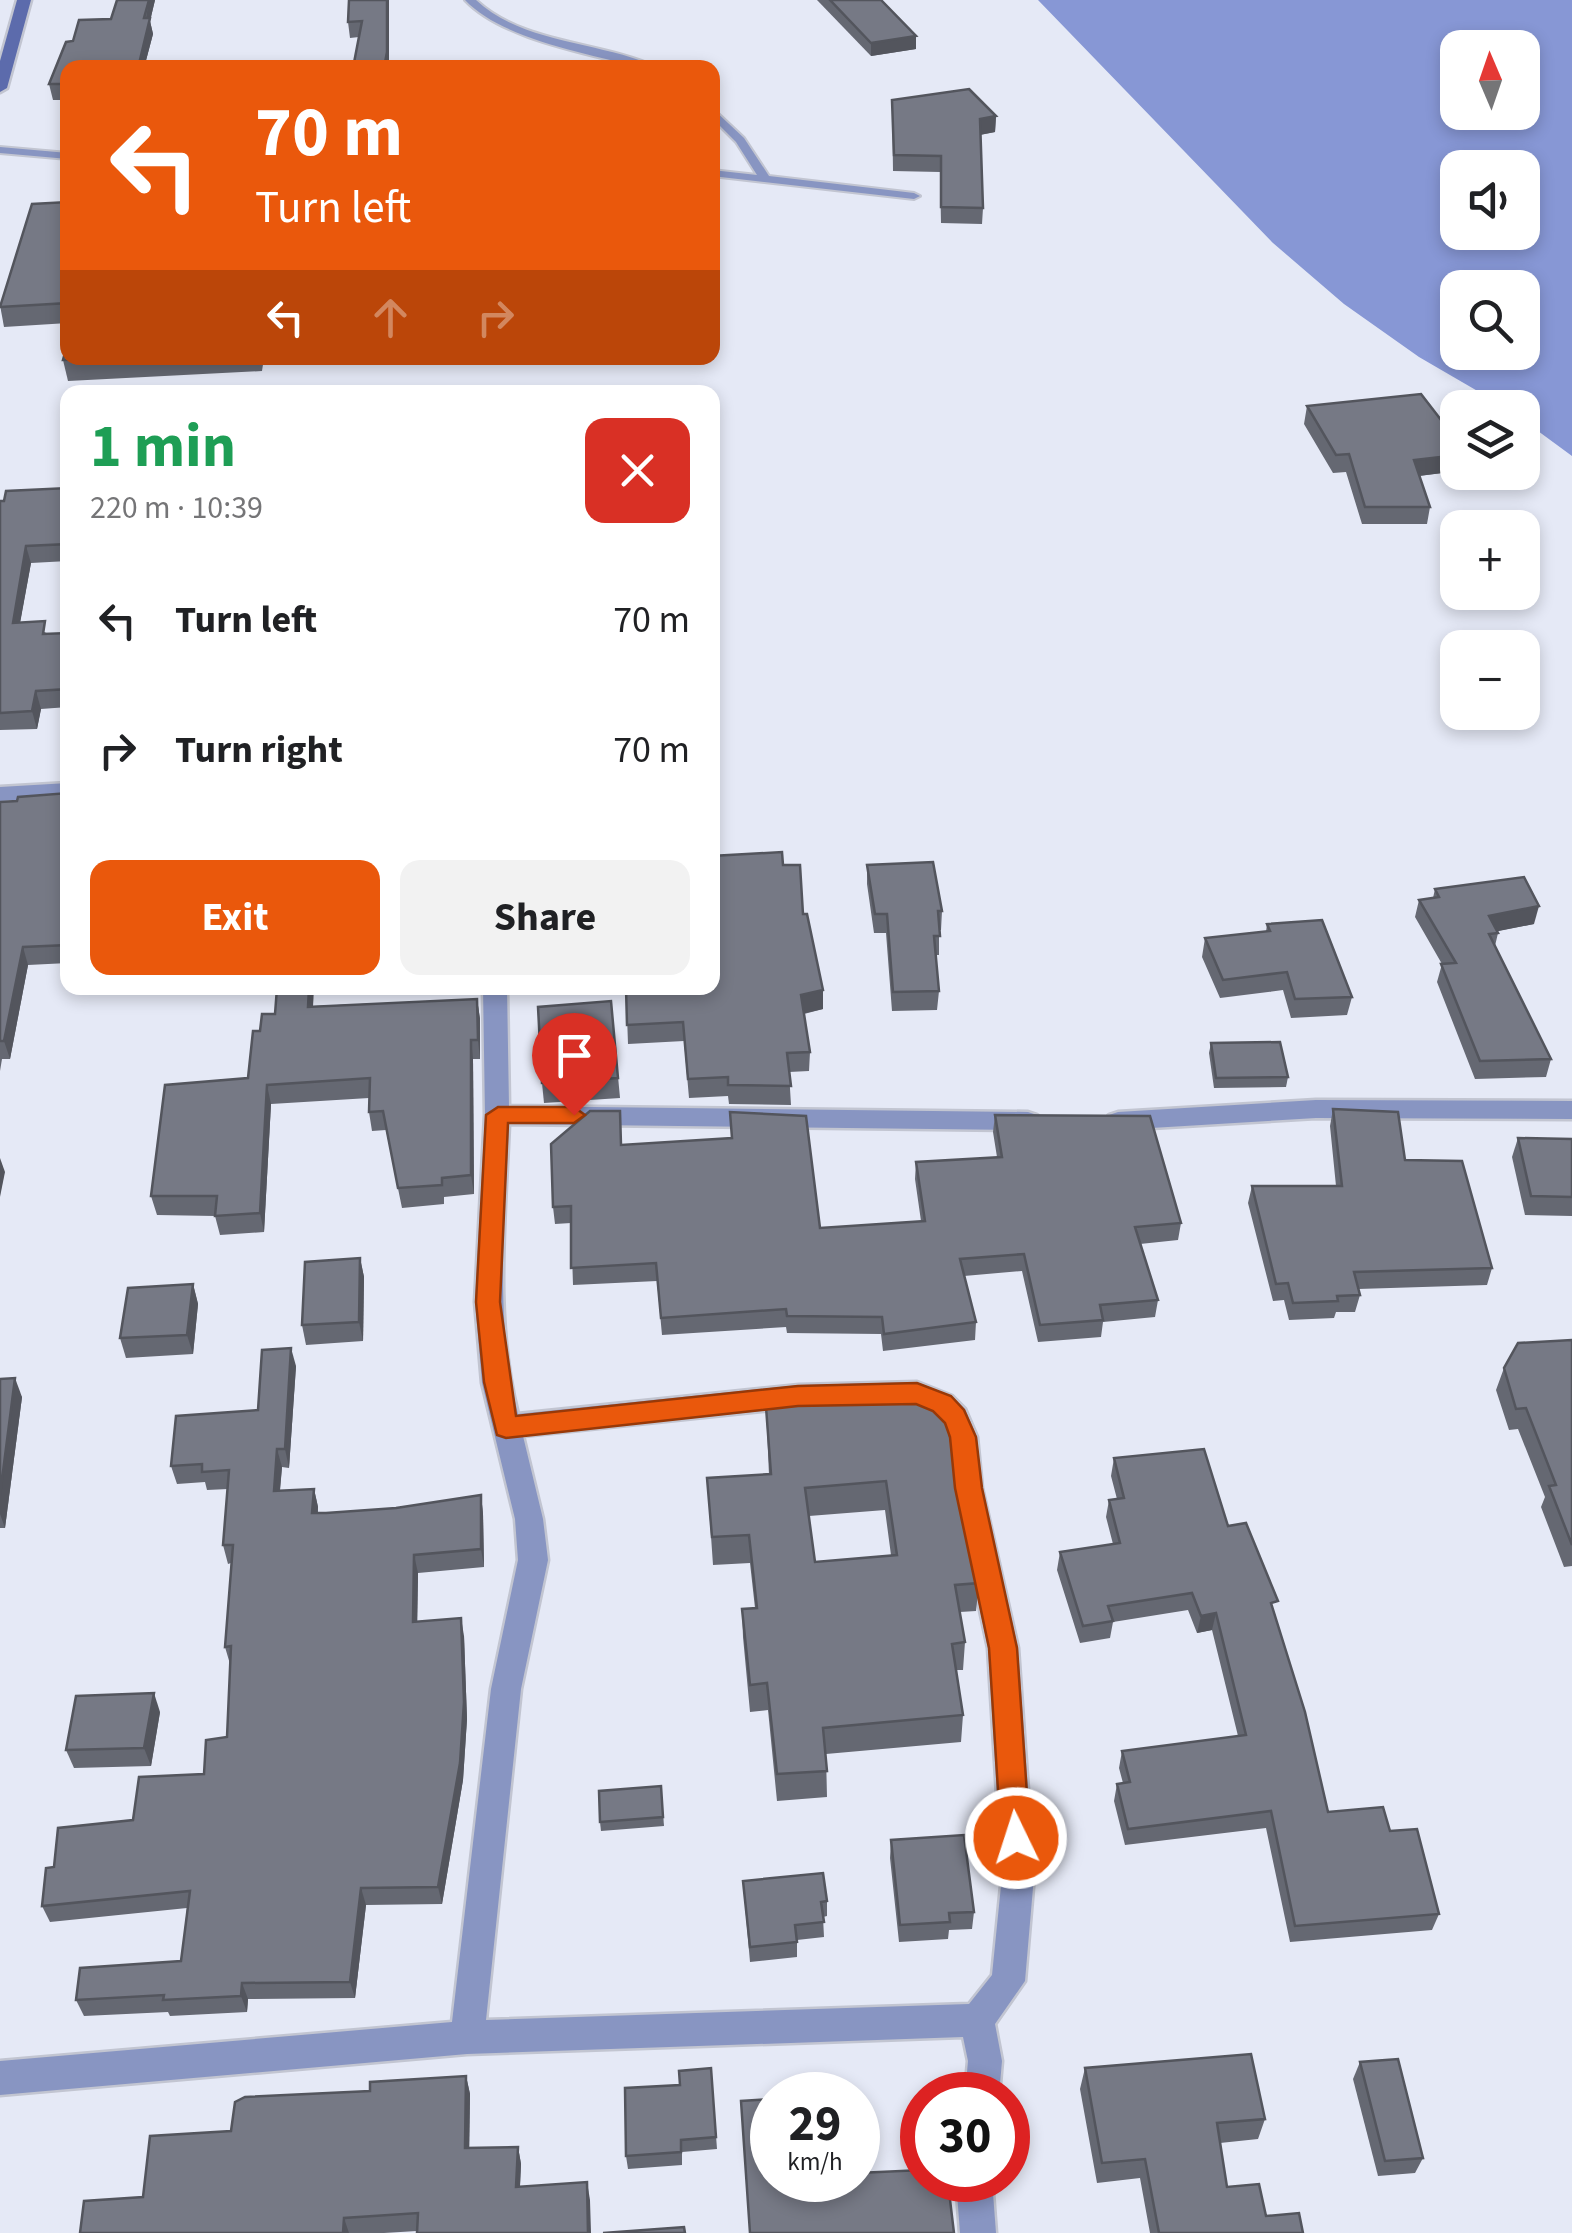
<!DOCTYPE html>
<meta charset="utf-8">
<style>
body{margin:0;font-family:"Source Sans 3",sans-serif;background:#f2f2f2;color:#202124;height:100vh;display:flex;flex-direction:column;font-size:38px;white-space:nowrap}
*{box-sizing:border-box;margin:0}
p{font-size:32px;color:#757577}
.icon{flex:none;width:55px;height:55px;fill:none;stroke:currentColor;stroke-width:2;stroke-linecap:round;stroke-linejoin:round}
.map{position:relative;flex:1;overflow:hidden}
.sheet{position:absolute;left:60px;top:385px;width:660px;height:610px;display:flex;flex-direction:column;background:#fff;border-radius:20px;box-shadow:0 5px 15px #0003}
.sheet>*{flex:none}
.banner{position:absolute;left:60px;top:60px;width:660px;height:305px;border-radius:20px;box-shadow:0 5px 15px #0003;background:#ea580c;color:#fff;overflow:hidden}
.needle{width:65px;rotate:358deg}
.tools{position:absolute;left:1440px;top:30px;display:grid;gap:20px}
.tools a{display:grid;place-items:center;width:100px;height:100px;border-radius:20px;background:#fff;box-shadow:0 5px 15px #0003;font-size:50px}
.speed{position:absolute;left:750px;top:2072px;display:flex;gap:20px;font-size:50px;font-weight:700;text-align:center}
.speed>*{display:grid;place-content:center;width:130px;height:130px;border-radius:50%;background:#fff;box-shadow:0 5px 15px #0003;line-height:1}
.speed small{font-size:25px;font-weight:400}
.speed .limit{border:15px solid #d22;background:#fff;color:#111}
.pin{position:absolute;display:grid;place-items:center;width:85px;height:85px;color:#fff;margin:-102px -42px;border-radius:50% 50% 50% 0;rotate:-45deg;box-shadow:0 0 10px #0007}
.pin .icon{rotate:45deg}
.me{position:absolute;width:110px;margin:-55px;rotate:356deg;stroke-linejoin:round;filter:drop-shadow(0 0 8px #0008)}
.turn{display:flex;align-items:center;gap:35px;height:210px;padding:0 30px;font-size:45px}
.turn .icon{width:130px;height:130px;stroke-width:2.5}
.turn b{display:block;font-size:70px;line-height:85px}
.lanes{display:flex;align-items:center;height:95px;padding:0 30px;background:#0003;justify-content:center;gap:50px;direction:ltr}
.lanes .off{opacity:.35}
.round{display:grid;place-items:center;flex:none;width:105px;height:105px;border-radius:20px;background:#f2f2f2}
.head{display:flex;align-items:center;justify-content:space-between;height:170px;padding:0 30px}
h1{font-size:60px;font-weight:700;line-height:75px;color:#1e9e55}
.primary-button{display:flex;gap:20px;margin-top:auto;padding:20px 30px}
.primary-button a{flex:1;height:115px;border-radius:20px;background:#ea580c;color:#fff;font-size:40px;font-weight:700;line-height:115px;text-align:center}
.primary-button a+a{background:#f2f2f2;color:#202124}
ul{padding:0;list-style:none}
li{display:flex;align-items:center;gap:30px;height:130px;padding:0 30px}
li div{flex:1}
li b{display:block;font-size:38px}
li em{font-style:normal}
.map>svg:first-child{display:block}
.water{fill:#8797d5;fill-rule:evenodd}
.lines{fill:none;stroke-linecap:round;stroke-linejoin:round}
.service-casing{stroke:#c2c5d1;stroke-width:4}
.minor-casing{stroke:#c2c5d1;stroke-width:5}
.secondary-casing{stroke:#c2c5d1;stroke-width:5}
.service{fill:#8895c2;fill-rule:evenodd}
.minor{fill:#8895c2;fill-rule:evenodd}
.secondary{fill:#5c6bac;fill-rule:evenodd}
.wall{fill:#656872;fill-rule:evenodd}
.shaded-wall{fill:#53555d}
.building{fill:#767985;stroke:#53555d;stroke-width:2.5;fill-rule:evenodd}
.route{fill:#ea580c;stroke:#983908;stroke-width:2.5}
</style>
<div class="map">
<svg width="1572" height="2233" viewBox="0 0 1572 2233">
<rect width="100%" height="100%" fill="#e5e9f6"/>
<!-- water -->
<path class="water" d="M1038,0H1572V456L1523,420L1522,408L1505,407L1419,357L1344,304L1273,243ZM1458,48H1522V112H1458ZM1458,168H1522V232H1458ZM1458,288H1522V352H1458Z"/>
<g class="lines">
<defs>
<g id="service">
<path d="M465,0H476C524,45 602,41 659,68H641C588,53 503,40 465,0Z"/>
<polygon points="712,108 744,138 769,176 914,193 920,196 914,199 712,176 712,170 757,175 736,142 712,118"/>
<polygon points="0,147 68,153 68,159 0,153"/>
</g>
<g id="minor">
<polygon points="68,783 68,797 0,801 0,787"/>
<path d="M483,988H507L509,1106L1028,1112L1037,1115L1041,1121L1037,1127L1028,1130L509,1124C505,1221 494,1319 518,1414L799,1385L917,1382L952,1396L965,1409L977,1437L982,1488L1018,1648L1034,1876L1025,1981L995,2024L1002,2061L999,2095H965L968,2061L963,2037L467,2054L0,2095V2061L452,2022L491,1689L518,1560L515,1519L482,1383L475,1302L485,1115ZM915,1404L932,1412L944,1423L949,1437L954,1488L988,1648L1002,1876L992,1975L969,2004L486,2020L521,1689L548,1560L543,1519L523,1436L799,1407Z"/>
<polygon points="1316,1100 1572,1101 1572,1119 1316,1118 1118,1130 1109,1127 1105,1121 1109,1115 1118,1112"/>
<polygon points="956,2180 992,2180 996,2233 960,2233"/>
</g>
<polygon id="secondary" points="17,0 31,0 7,88 0,92 0,61"/>
</defs>
<!-- service casing -->
<use href="#service" class="service-casing"/>
<!-- minor casing -->
<use href="#minor" class="minor-casing"/>
<!-- secondary casing -->
<use href="#secondary" class="secondary-casing"/>
<!-- service -->
<use href="#service" class="service"/>
<!-- minor -->
<use href="#minor" class="minor"/>
<!-- secondary -->
<use href="#secondary" class="secondary"/>
</g>
<!-- wall -->
<g class="wall">
<polygon points="117,0 155,0 150,21 153,34 144,68 68,68 68,100 53,100 49,84 73,41 111,19"/>
<polygon points="349,0 389,68 359,37 350,38 348,22"/>
<polygon points="817,0 881,0 916,36 916,49 871,56"/>
<polygon points="892,100 996,116 995,132 980,135 983,208 982,224 941,223 940,172 893,171"/>
<polygon points="68,202 68,323 4,327 0,305"/>
<polygon points="68,358 264,358 262,371 68,381 63,360"/>
<polygon points="1307,406 1458,442 1458,471 1419,476 1430,507 1427,524 1362,524 1346,472 1333,473 1304,424"/>
<polygon points="68,488 68,561 31,563 20,622 49,634 68,633 68,707 41,709 37,729 0,730 0,501"/>
<polygon points="68,793 68,963 28,965 10,1059 2,1059 0,1071 0,802 17,801"/>
<polygon points="783,865 803,914 823,1009 804,1014 810,1052 809,1071 789,1072 791,1105 729,1104 728,1096 689,1098 684,1041 628,1044 626,988"/>
<polygon points="867,865 942,911 941,930 939,930 939,955 936,955 939,991 937,1010 892,1011 886,933 874,933 867,884"/>
<polygon points="1435,889 1534,924 1497,931 1498,933 1495,946 1551,1059 1546,1077 1475,1079 1437,982 1442,964 1415,917 1419,900 1433,898"/>
<polygon points="1267,924 1352,997 1347,1015 1291,1018 1283,990 1220,998 1202,957 1205,938 1266,932"/>
<polygon points="477,999 480,1019 480,1059 473,1059 474,1194 444,1197 444,1204 402,1208 386,1130 372,1131 369,1112 369,1098 271,1104 264,1232 220,1235 215,1216 157,1215 151,1196 248,1078 260,1031 275,1014 313,1006"/>
<polygon points="611,1001 620,1098 544,1103 542,1083"/>
<polygon points="1211,1043 1288,1077 1286,1087 1214,1088 1209,1053"/>
<polygon points="1333,1109 1405,1160 1492,1268 1487,1285 1358,1289 1360,1295 1355,1312 1336,1312 1334,1318 1289,1320 1284,1300 1273,1301 1248,1203 1252,1186 1336,1186 1330,1126"/>
<polygon points="995,1115 1181,1223 1178,1240 1140,1244 1158,1300 1155,1317 1103,1322 1101,1337 1038,1342 1022,1271 964,1276 976,1322 975,1340 883,1351 881,1334 787,1333 786,1327 662,1335 657,1281 573,1285 571,1223 555,1224 553,1207 621,1145 820,1228 921,1221 915,1179 916,1162 997,1157 993,1132"/>
<polygon points="1518,1138 1572,1139 1572,1216 1525,1215 1512,1157"/>
<polygon points="360,1258 364,1277 363,1341 306,1345 302,1325"/>
<polygon points="193,1284 198,1304 193,1354 126,1358 120,1338"/>
<polygon points="1572,1340 1572,1566 1564,1567 1541,1507 1545,1497 1518,1429 1509,1430 1496,1390 1504,1368"/>
<polygon points="296,1366 289,1468 282,1467 280,1491 314,1489 318,1507 318,1513 326,1513 396,1508 481,1495 483,1514 484,1567 418,1573 417,1622 464,1636 467,1719 463,1780 442,1904 366,1905 355,1998 248,1999 247,2012 170,2016 168,2012 84,2016 76,2000 181,1961 187,1908 50,1922 42,1906 54,1867 133,1820 204,1774 227,1737 230,1664 225,1647 231,1563 228,1564 223,1545 228,1489 207,1490 205,1482 177,1484 171,1466 258,1410"/>
<polygon points="0,1379 22,1397 5,1528 0,1528"/>
<path d="M860,1401L979,1583L976,1611L960,1612L965,1642L963,1670H956L963,1715L961,1742L826,1754L827,1797L777,1801L768,1710L750,1712L743,1637L742,1609L755,1608L750,1563L713,1565L707,1478L769,1475L766,1407ZM885,1510L891,1555L815,1562L809,1516Z"/>
<polygon points="1114,1458 1228,1526 1275,1614 1328,1812 1390,1831 1439,1914 1432,1930 1290,1942 1266,1828 1125,1845 1114,1801 1117,1784 1123,1783 1119,1768 1122,1751 1238,1736 1212,1630 1197,1633 1188,1610 1113,1622 1110,1638 1080,1643 1057,1570 1060,1552 1113,1544 1106,1517 1109,1500 1117,1499 1111,1476"/>
<polygon points="160,1712 151,1766 74,1768 66,1750"/>
<polygon points="661,1786 664,1826 601,1831 600,1822"/>
<polygon points="891,1840 974,1912 972,1929 949,1930 948,1939 899,1942 890,1858"/>
<polygon points="743,1882 827,1901 827,1916 823,1917 824,1937 797,1940 797,1957 750,1962"/>
<polygon points="1360,2062 1423,2158 1415,2173 1378,2176 1353,2079"/>
<polygon points="711,2068 717,2149 682,2152 682,2165 628,2169 626,2156 680,2085"/>
<polygon points="1085,2068 1265,2119 1258,2139 1220,2143 1227,2187 1266,2216 1303,2233 1150,2233 1140,2178 1097,2183 1080,2089"/>
<polygon points="466,2076 470,2094 469,2148 518,2147 521,2164 520,2187 590,2200 417,2231 384,2233 80,2233 143,2197 231,2131 370,2091"/>
</g>
<!-- shaded-wall -->
<g class="shaded-wall">
<polygon points="149,0 155,0 150,21 153,34 144,68 138,68"/>
<polygon points="387,0 389,0 389,68 384,68"/>
<polygon points="916,36 916,49 871,56 871,43"/>
<polygon points="996,116 995,132 979,135 980,119"/>
<polygon points="1458,455 1458,471 1410,477 1414,460"/>
<polygon points="26,546 31,563 17,640 13,623"/>
<polygon points="36,691 41,709 37,729 32,711"/>
<polygon points="1539,906 1534,924 1484,934 1489,916"/>
<polygon points="23,947 28,965 10,1059 4,1041"/>
<polygon points="309,988 314,988 312,1026 308,1007"/>
<polygon points="823,990 823,1009 801,1014 801,995"/>
<polygon points="477,999 480,1019 480,1059 478,1040"/>
<polygon points="471,1040 473,1059 474,1194 471,1175"/>
<polygon points="267,1085 271,1104 264,1232 260,1213"/>
<polygon points="0,1158 5,1172 0,1197"/>
<polygon points="360,1258 364,1277 363,1341 359,1322"/>
<polygon points="193,1284 198,1304 193,1354 187,1335"/>
<polygon points="291,1348 296,1366 289,1468 285,1449"/>
<polygon points="15,1378 22,1397 5,1528 0,1514 0,1495"/>
<polygon points="277,1449 282,1467 278,1509 274,1491"/>
<polygon points="314,1489 318,1507 316,1531 312,1513"/>
<polygon points="481,1495 483,1514 484,1567 481,1549"/>
<polygon points="414,1555 418,1573 417,1640 413,1622"/>
<polygon points="1216,1613 1212,1630 1197,1633 1201,1616"/>
<polygon points="461,1618 464,1636 467,1719 463,1780 442,1904 438,1887"/>
<polygon points="154,1693 160,1712 151,1766 144,1748"/>
<polygon points="361,1888 366,1905 355,1998 350,1982"/>
<polygon points="242,1983 248,1999 247,2012 241,1996"/>
<polygon points="466,2076 470,2094 469,2166 465,2148"/>
<polygon points="518,2147 521,2164 519,2205 516,2187"/>
<polygon points="587,2182 590,2200 591,2233 588,2233"/>
<polygon points="344,2218 349,2233 343,2233"/>
</g>
<!-- building -->
<g class="building">
<polygon points="117,0 149,0 144,18 150,18 138,68 68,68 68,84 49,84 66,42 73,41 79,20 111,19"/>
<polygon points="349,0 387,0 387,52 384,68 353,68 362,21 348,22"/>
<polygon points="830,0 881,0 916,36 871,43"/>
<polygon points="969,89 996,116 980,119 983,208 941,207 941,156 894,155 892,100"/>
<polygon points="68,202 68,303 0,307 32,204"/>
<polygon points="68,342 68,358 125,358 63,360"/>
<polygon points="1421,394 1458,442 1458,455 1414,460 1430,507 1365,507 1349,454 1336,455 1307,406"/>
<polygon points="68,488 68,544 26,546 13,623 45,621 43,634 68,633 68,689 36,691 32,711 0,713 0,501 4,501 6,491"/>
<polygon points="68,793 68,945 23,947 4,1041 0,1041 0,802 17,801 18,797"/>
<polygon points="782,852 783,865 800,865 803,914 807,914 823,990 801,995 810,1052 787,1053 791,1086 728,1085 728,1077 688,1079 683,1022 627,1025 626,988 712,988 712,856"/>
<polygon points="933,862 942,911 938,911 940,936 934,936 939,991 893,992 887,914 875,914 867,865"/>
<polygon points="1524,877 1539,906 1489,916 1498,933 1489,934 1551,1059 1480,1061 1441,964 1456,963 1419,900 1439,897 1435,889"/>
<polygon points="1322,920 1352,997 1295,999 1287,972 1223,980 1205,938 1270,931 1267,924"/>
<polygon points="277,988 309,988 308,1007 477,999 478,1040 471,1040 471,1175 442,1178 442,1185 398,1188 383,1111 369,1112 370,1078 267,1085 260,1213 215,1216 217,1196 151,1196 165,1085 248,1078 253,1031 260,1031 262,1014 275,1014"/>
<polygon points="611,1001 618,1078 542,1083 538,1007"/>
<polygon points="1280,1042 1288,1077 1216,1078 1211,1043"/>
<polygon points="1333,1109 1398,1112 1405,1160 1462,1161 1492,1268 1354,1272 1360,1295 1337,1296 1338,1301 1293,1303 1288,1283 1276,1284 1252,1186 1342,1186"/>
<polygon points="590,1111 620,1111 621,1145 732,1138 730,1112 806,1116 820,1228 925,1221 916,1162 1002,1157 995,1115 1150,1116 1181,1223 1135,1227 1158,1300 1100,1305 1103,1320 1040,1325 1024,1254 960,1259 976,1322 884,1334 882,1317 787,1316 786,1309 661,1318 656,1263 571,1268 571,1206 553,1207 551,1144"/>
<polygon points="1518,1138 1572,1139 1572,1197 1531,1196"/>
<polygon points="360,1258 359,1322 302,1325 305,1262"/>
<polygon points="193,1284 187,1335 120,1338 128,1288"/>
<polygon points="1572,1340 1572,1545 1549,1486 1556,1485 1526,1408 1516,1409 1504,1368 1518,1343"/>
<polygon points="291,1348 285,1449 277,1449 274,1491 314,1489 312,1513 326,1513 396,1508 481,1495 481,1549 414,1555 413,1622 461,1618 464,1702 460,1763 438,1887 361,1888 350,1982 242,1983 241,1996 163,2000 164,1995 76,2000 80,1968 181,1961 190,1891 42,1906 46,1868 54,1867 58,1828 133,1820 139,1777 204,1774 206,1740 227,1737 231,1646 225,1647 233,1545 223,1545 229,1470 202,1472 202,1464 171,1466 176,1416 258,1410 262,1350"/>
<polygon points="15,1378 0,1495 0,1379"/>
<path d="M860,1396V1401L942,1396L979,1583L955,1585L965,1642L952,1644L963,1715L823,1728L827,1771L777,1774L767,1683L750,1685L742,1609L757,1608L749,1535L712,1537L707,1478L771,1474L766,1407L799,1405V1399ZM886,1481L897,1555L815,1562L805,1488Z"/>
<polygon points="1204,1449 1228,1526 1246,1523 1278,1601 1271,1603 1305,1712 1328,1812 1383,1807 1390,1831 1417,1829 1439,1914 1295,1926 1271,1811 1128,1829 1117,1784 1130,1782 1122,1751 1246,1735 1216,1613 1201,1616 1192,1593 1108,1606 1113,1621 1083,1626 1060,1552 1120,1543 1109,1500 1124,1498 1114,1458"/>
<polygon points="154,1693 144,1748 66,1750 76,1696"/>
<polygon points="661,1786 663,1817 600,1822 599,1791"/>
<polygon points="964,1835 974,1912 949,1913 950,1922 900,1925 891,1840"/>
<polygon points="823,1873 827,1901 821,1902 824,1922 795,1925 797,1942 750,1947 743,1881"/>
<polygon points="1251,2054 1265,2119 1217,2123 1227,2187 1259,2184 1266,2216 1299,2213 1303,2233 1159,2233 1145,2159 1102,2163 1085,2068"/>
<polygon points="1398,2059 1423,2158 1385,2161 1360,2062"/>
<polygon points="711,2068 716,2137 681,2140 681,2152 626,2156 625,2088 680,2085 679,2071"/>
<polygon points="466,2076 465,2148 518,2147 516,2187 587,2182 588,2233 417,2233 418,2213 344,2218 343,2233 80,2233 84,2201 143,2197 150,2136 231,2131 235,2102 245,2097 370,2091 370,2082"/>
<polygon points="772,2099 772,2180 858,2180 858,2173 922,2170 922,2180 936,2180 936,2183 948,2183 954,2233 750,2233 741,2101"/>
<polygon points="684,2227 685,2233 603,2233"/>
</g>
<!-- route -->
<polygon class="route" points="498,1107 574,1107 585,1115 574,1123 508,1123 500,1302 516,1416 798,1386 917,1383 951,1396 964,1410 976,1437 982,1488 1017,1648 1030,1838 1026,1847 1016,1851 1005,1847 1001,1838 989,1648 955,1488 950,1437 945,1423 933,1411 916,1404 798,1406 506,1438 497,1435 484,1382 476,1302 486,1115"/>
</svg>
<div class="tools">
<a><svg class="needle" viewBox="-14 -14 28 28"><path d="M0-13l5 13h-10z" fill="#e53935"/><path d="M0 13l5-13h-10z" fill="#757577"/></svg></a>
<a><svg class="icon" aria-label="sound" viewBox="0 0 24 24"><path d="M4 9h4l5-4v14l-5-4H4zM17 9q2 3 0 6"/></svg></a>
<a><svg class="icon" aria-label="search" viewBox="0 0 24 24"><circle cx="10" cy="10" r="6"/><path d="M15 15l6 6"/></svg></a>
<a><svg class="icon" aria-label="layers" viewBox="0 0 24 24"><path d="M12 4l9 5-9 5-9-5zM3 14l9 5 9-5"/></svg></a>
<a>+</a>
<a>−</a>
</div>
<div class="speed"><div>29<small>km/h</small></div><div class="limit">30</div></div>
<div class="pin" style="left:574px;top:1115px;background:#d93025"><svg class="icon" aria-label="arrive" viewBox="0 0 24 24"><path d="M6 21V4h12l-3 4 3 4H6"/></svg></div>
<svg class="me" style="left:1016px;top:1838px" viewBox="-20 -20 40 40"><circle r="17" fill="#ea580c" stroke="#fff" stroke-width="3"/><path d="M0-11L8 9 0 5-8 9z" fill="#fff"/></svg>
<div class="banner">
<div class="turn"><svg class="icon" aria-label="left" viewBox="0 0 24 24"><path d="M17 20v-9H6M10 6l-5 5 5 5"/></svg><div><b>70 m</b>Turn left</div></div>
<div class="lanes"><svg class="icon" aria-label="left" viewBox="0 0 24 24"><path d="M17 20v-9H6M10 6l-5 5 5 5"/></svg><svg class="icon off" aria-label="ahead" viewBox="0 0 24 24"><path d="M12 20V5M6 11l6-6 6 6"/></svg><svg class="icon off" aria-label="right" viewBox="0 0 24 24"><path d="M7 20v-9h11M14 6l5 5-5 5"/></svg></div>
</div>
<section class="sheet">
<div class="head"><div><h1>1 min</h1><p>220 m · 10:39</p></div><a class="round" style="background:#d93025;color:#fff"><svg class="icon" aria-label="close" viewBox="0 0 24 24"><path d="M6 6l12 12M18 6L6 18"/></svg></a></div>
<ul>
<li><svg class="icon" aria-label="left" viewBox="0 0 24 24"><path d="M17 20v-9H6M10 6l-5 5 5 5"/></svg><div><b>Turn left</b></div><em>70 m</em></li>
<li><svg class="icon" aria-label="right" viewBox="0 0 24 24"><path d="M7 20v-9h11M14 6l5 5-5 5"/></svg><div><b>Turn right</b></div><em>70 m</em></li>
</ul>
<div class="primary-button"><a>Exit</a><a>Share</a></div>
</section>
</div>
